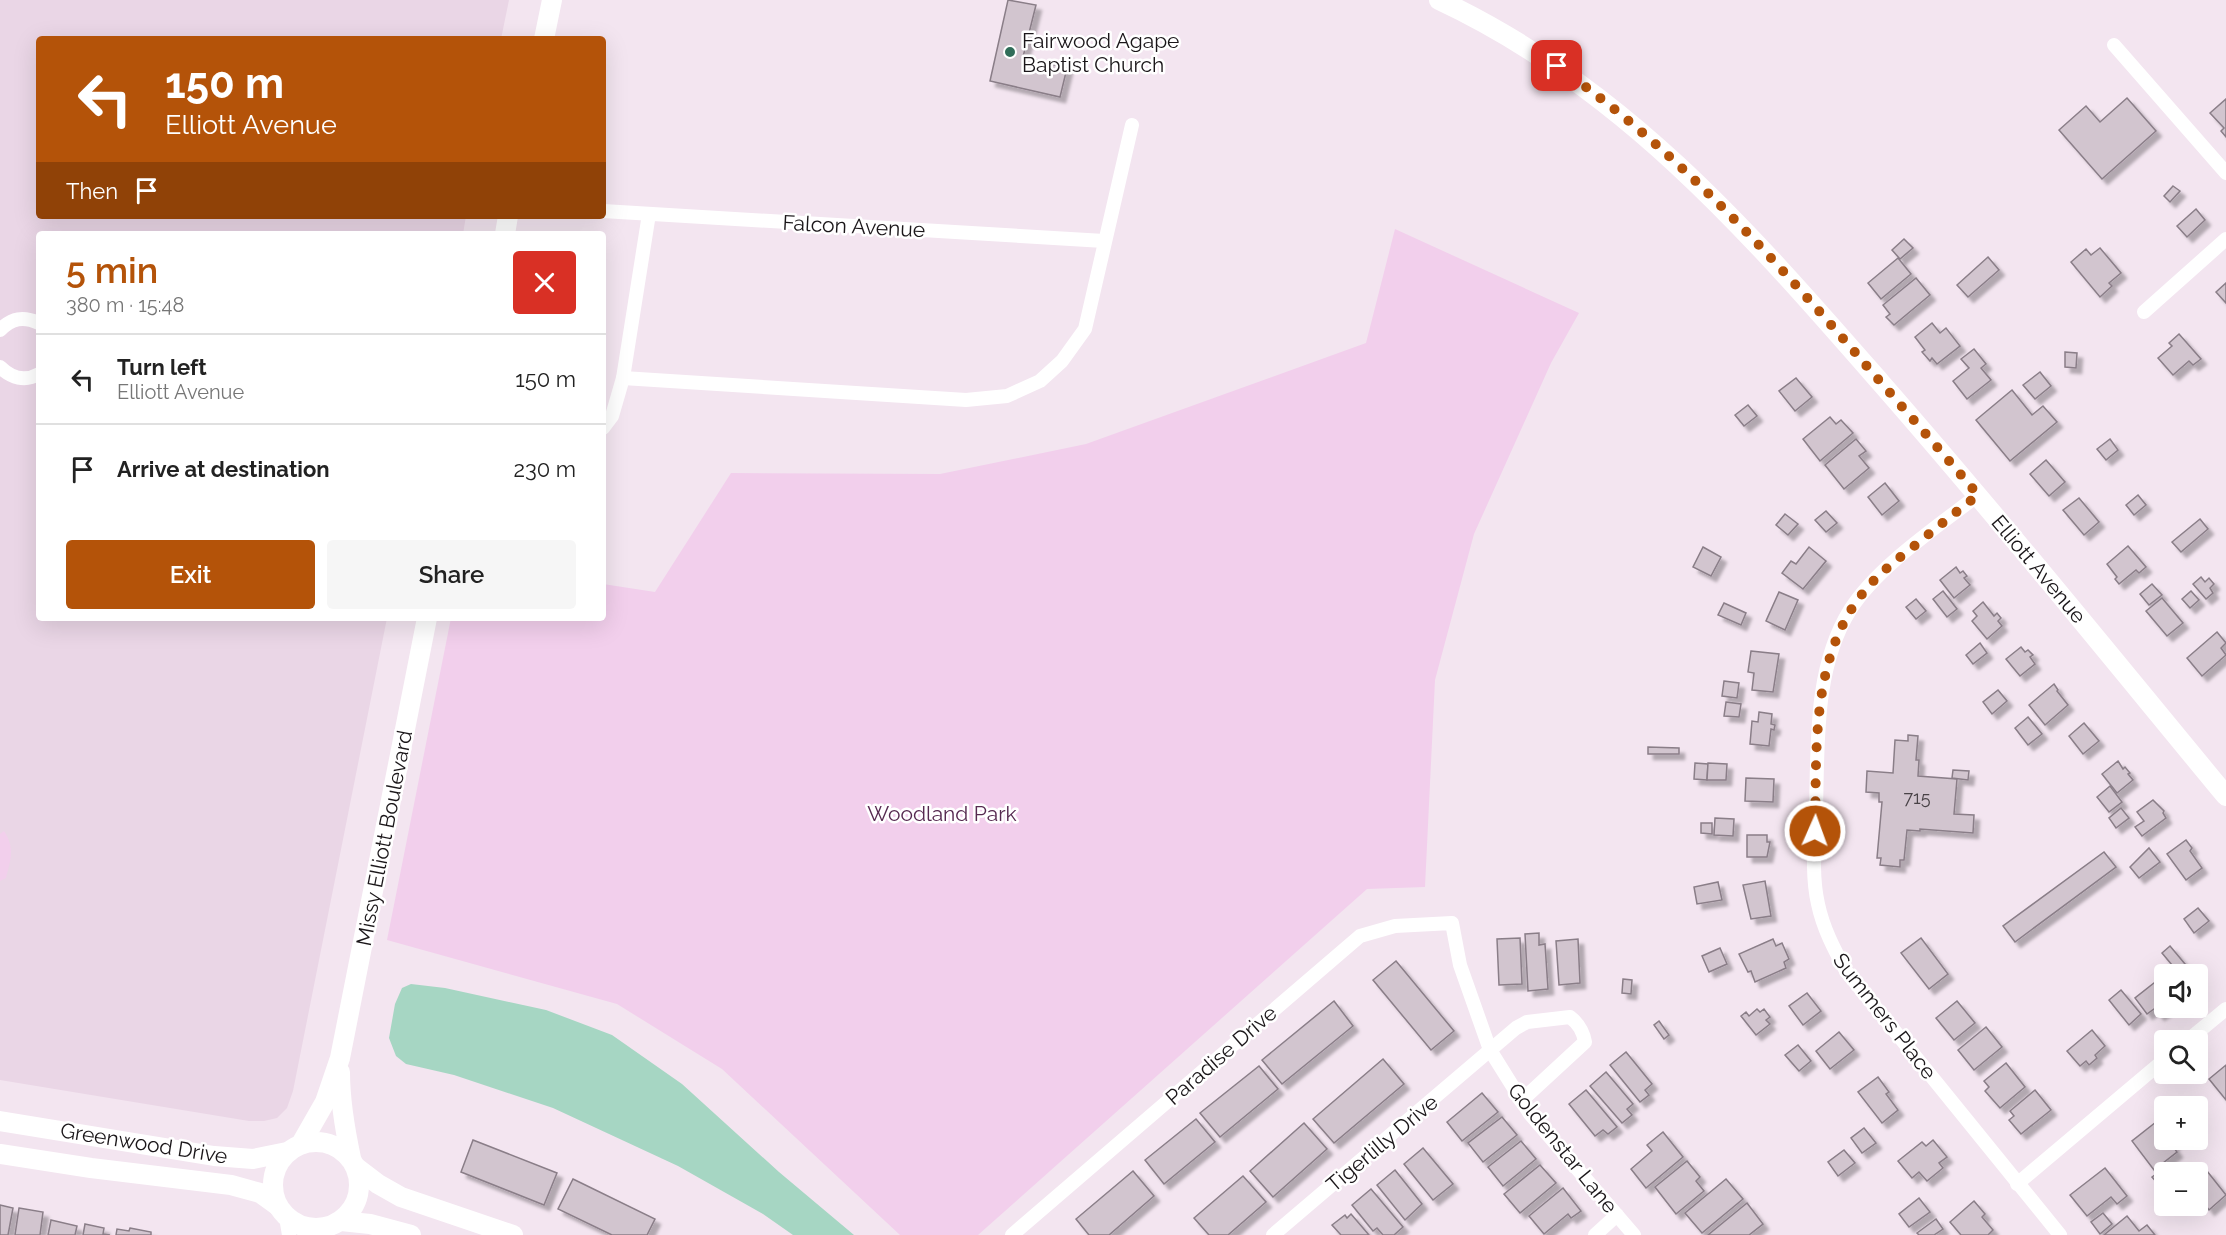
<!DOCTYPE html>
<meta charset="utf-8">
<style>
body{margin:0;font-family:Raleway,sans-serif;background:#f6f6f6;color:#222;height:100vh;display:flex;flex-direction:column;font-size:22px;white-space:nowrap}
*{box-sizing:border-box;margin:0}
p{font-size:20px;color:#767676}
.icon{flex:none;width:33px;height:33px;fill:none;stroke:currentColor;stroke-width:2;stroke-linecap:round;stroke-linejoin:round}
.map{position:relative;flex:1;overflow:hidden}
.sheet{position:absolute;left:36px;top:231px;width:570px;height:390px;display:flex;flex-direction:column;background:#fff;border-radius:6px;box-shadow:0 6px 24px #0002}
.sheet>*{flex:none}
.guide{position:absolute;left:36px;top:36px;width:570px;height:183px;border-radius:6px;box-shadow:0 6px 24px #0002;background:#b45309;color:#fff;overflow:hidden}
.fabs{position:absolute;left:2154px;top:964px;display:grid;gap:12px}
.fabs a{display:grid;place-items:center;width:54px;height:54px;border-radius:6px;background:#fff;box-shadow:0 6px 24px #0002;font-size:30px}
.pin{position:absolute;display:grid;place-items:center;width:51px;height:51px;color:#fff;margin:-26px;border-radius:12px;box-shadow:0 3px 9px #0006}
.me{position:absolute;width:66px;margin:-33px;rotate:2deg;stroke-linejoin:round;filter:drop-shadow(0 0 4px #0008)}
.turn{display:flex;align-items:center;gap:21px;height:126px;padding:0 30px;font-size:27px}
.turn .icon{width:78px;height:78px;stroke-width:2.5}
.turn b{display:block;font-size:42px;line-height:51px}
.then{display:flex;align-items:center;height:57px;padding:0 30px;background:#0003;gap:12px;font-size:22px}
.round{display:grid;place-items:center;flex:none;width:63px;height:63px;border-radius:6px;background:#f6f6f6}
.summary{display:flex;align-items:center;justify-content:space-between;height:102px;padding:0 30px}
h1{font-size:36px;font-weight:600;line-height:45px;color:#b45309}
.button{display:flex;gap:12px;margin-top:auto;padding:12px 30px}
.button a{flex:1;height:69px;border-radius:6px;background:#b45309;color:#fff;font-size:24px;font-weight:600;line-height:69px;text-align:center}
.button a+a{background:#f6f6f6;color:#222}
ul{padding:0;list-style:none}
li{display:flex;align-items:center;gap:18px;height:90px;padding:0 30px;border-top:2px solid #e0e0e0}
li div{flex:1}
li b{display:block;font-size:22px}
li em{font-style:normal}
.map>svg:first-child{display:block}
.built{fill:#ead6e6}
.green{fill:#f2cfec}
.water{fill:#a6d6c3}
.building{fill:#d2c5cf;stroke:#8a7e88;stroke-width:1.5;filter:url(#shadow)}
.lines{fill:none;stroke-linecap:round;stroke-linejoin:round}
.street{stroke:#fff;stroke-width:14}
.secondary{stroke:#fff;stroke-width:20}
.route{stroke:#b45309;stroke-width:10;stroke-dasharray:0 18}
.poi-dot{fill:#306d59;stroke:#fff;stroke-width:2}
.labels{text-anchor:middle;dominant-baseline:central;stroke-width:5;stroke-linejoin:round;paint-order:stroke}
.number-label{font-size:18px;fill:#484246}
.poi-label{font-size:21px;fill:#1a1619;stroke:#fff;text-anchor:start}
.street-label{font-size:21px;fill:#1a1619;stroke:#fff}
.park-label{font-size:21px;fill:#562950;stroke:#fff}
</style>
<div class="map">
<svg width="2226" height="1235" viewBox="0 0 2226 1235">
<defs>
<filter id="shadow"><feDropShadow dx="5.5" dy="5.5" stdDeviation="1.5" flood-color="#0004"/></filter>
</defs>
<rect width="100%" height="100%" fill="#f3e5f0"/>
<!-- built -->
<polygon class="built" points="0,0 509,0 501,39 39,39 39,216 466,216 463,234 39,234 39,618 387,618 293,1091 287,1108 277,1118 264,1121 249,1121 0,1080"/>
<!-- green -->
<g class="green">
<polygon points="1395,229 1579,313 1551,363 1474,534 1435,680 1425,887 1367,889 978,1235 900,1235 722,1069 617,1004 387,940 451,618 603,618 603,584 655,592 731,473 940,474 1086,444 1366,343"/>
<path d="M4,831C15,848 11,859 6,878L0,881V834Z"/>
</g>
<!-- water -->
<polygon class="water" points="411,984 445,988 546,1010 612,1035 682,1084 779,1172 854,1235 793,1235 763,1214 678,1166 553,1108 454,1075 406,1064 396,1056 389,1038 395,1004 402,988"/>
<!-- building -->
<g class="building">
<polygon points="1008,0 1036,5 1023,57 1067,68 1060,97 990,81"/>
<polygon points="2127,98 2156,131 2102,179 2059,130 2086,106 2100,122"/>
<polygon points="2226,99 2226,137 2221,131 2224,128 2210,113"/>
<polygon points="2173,186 2180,191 2170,202 2164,196"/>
<polygon points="2196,209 2205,220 2187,237 2177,226"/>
<polygon points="1904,239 1913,248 1900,259 1892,250"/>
<polygon points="2100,248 2121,273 2109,283 2112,286 2100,297 2071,262 2086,249 2091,255"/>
<polygon points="1988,257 1999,270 1968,297 1957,285"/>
<polygon points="1898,258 1911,274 1881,299 1868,283"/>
<polygon points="1916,278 1930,295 1894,325 1886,317 1890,314 1883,305"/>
<polygon points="2226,283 2226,303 2216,292"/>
<polygon points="1932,323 1940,333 1946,328 1960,346 1937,364 1932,358 1930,361 1922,352 1925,350 1915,337"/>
<polygon points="2179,334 2201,359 2193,365 2189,361 2173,375 2158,358 2172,346 2169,343"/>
<polygon points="1974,349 1986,364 1981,368 1991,380 1967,399 1953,381 1969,368 1961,359"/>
<polygon points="2065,352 2077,353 2076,368 2065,367"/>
<polygon points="2040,372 2051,386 2035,399 2023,385"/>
<polygon points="1796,378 1812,397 1795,411 1779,391"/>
<polygon points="2012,390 2032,415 2043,406 2057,422 2010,461 1976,420"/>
<polygon points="1748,405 1757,416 1744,426 1735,415"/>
<polygon points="1830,417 1836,424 1841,420 1853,433 1820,461 1803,439"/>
<polygon points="1856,439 1866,451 1859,456 1869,468 1844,489 1825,465"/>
<polygon points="2110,439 2118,450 2106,460 2097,449"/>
<polygon points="2046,460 2065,482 2049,496 2030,474"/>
<polygon points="1885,483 1899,501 1882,515 1868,497"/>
<polygon points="2138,495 2146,505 2134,515 2126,505"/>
<polygon points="2079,498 2099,522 2084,535 2063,510"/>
<polygon points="1826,511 1837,523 1826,532 1815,520"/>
<polygon points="1785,514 1798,524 1788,535 1776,525"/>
<polygon points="2200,519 2208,529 2181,552 2172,542"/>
<polygon points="2128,546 2146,567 2139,573 2136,570 2119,584 2115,579 2117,577 2107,564"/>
<polygon points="1703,547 1721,557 1711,576 1693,567"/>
<polygon points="1809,547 1826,561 1803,589 1782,573 1791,561 1796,564"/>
<polygon points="1956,567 1960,573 1963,571 1967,576 1964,578 1970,585 1954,598 1940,580"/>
<polygon points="2201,577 2205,582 2209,578 2214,584 2210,588 2213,593 2206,599 2193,584"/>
<polygon points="2152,584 2162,595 2149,605 2140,594"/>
<polygon points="1943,591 1957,609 1947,617 1933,599"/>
<polygon points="2191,591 2199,600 2190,608 2182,599"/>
<polygon points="1779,592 1798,600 1785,630 1766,621"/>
<polygon points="2162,598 2183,623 2167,636 2146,611"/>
<polygon points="1916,599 1926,611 1916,619 1906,607"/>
<polygon points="1983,602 1994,616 1997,613 2001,618 1998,621 2002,626 1987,639 1972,621 1977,616 1973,611"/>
<polygon points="1724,603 1746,613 1741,625 1718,615"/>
<polygon points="2217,632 2226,643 2221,648 2226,655 2202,676 2187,658"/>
<polygon points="1980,643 1987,653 1973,664 1966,655"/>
<polygon points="2021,647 2025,652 2028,650 2033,655 2030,657 2035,664 2020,676 2006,659"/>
<polygon points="1751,651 1779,654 1773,692 1752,690 1754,673 1748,672"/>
<polygon points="1724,681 1739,683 1737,698 1722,696"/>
<polygon points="2054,684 2058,690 2057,691 2068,705 2045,725 2029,705"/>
<polygon points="1998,690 2007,701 1992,714 1983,702"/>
<polygon points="1726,702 1741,704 1739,717 1724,716"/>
<polygon points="1759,712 1772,714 1771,724 1775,725 1774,730 1771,729 1769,746 1750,744 1752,721 1758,722"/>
<polygon points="2028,717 2042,734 2028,745 2015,728"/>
<polygon points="2084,723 2099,741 2083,754 2069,736"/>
<polygon points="1908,735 1918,736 1916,760 1919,760 1918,776 1957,779 1954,814 1974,815 1973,833 1920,829 1920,831 1907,830 1904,860 1900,860 1900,867 1880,865 1881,858 1877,858 1882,802 1879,802 1879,793 1866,792 1867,771 1893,773 1895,740 1908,741"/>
<polygon points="1648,747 1679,748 1679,754 1648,754"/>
<polygon points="2118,761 2123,769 2125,767 2130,773 2128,774 2133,780 2117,793 2102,774"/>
<polygon points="1695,763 1708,764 1707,780 1694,779"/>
<polygon points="1708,763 1727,764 1726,780 1707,780"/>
<polygon points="1953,770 1969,771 1968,780 1952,778"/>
<polygon points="1746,778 1774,779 1773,802 1745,801"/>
<polygon points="2110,786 2122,802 2109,812 2097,797"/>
<polygon points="2153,800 2164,811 2163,813 2166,818 2142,836 2135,827 2144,821 2137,812"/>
<polygon points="2121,808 2129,818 2116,828 2109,818"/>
<polygon points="1715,818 1734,819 1733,836 1714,835"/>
<polygon points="1701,823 1712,823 1712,834 1701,833"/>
<polygon points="1747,835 1767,835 1767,842 1770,842 1767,857 1747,857"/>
<polygon points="2186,840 2192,848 2190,851 2202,868 2186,880 2167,854"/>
<polygon points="2149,848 2160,862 2139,878 2130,867"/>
<polygon points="2104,852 2116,867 2015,942 2003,926"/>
<polygon points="1765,881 1771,916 1751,919 1743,885"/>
<polygon points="1718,882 1722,900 1697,904 1694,887"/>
<polygon points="2198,908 2209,921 2194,933 2184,919"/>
<polygon points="1539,933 1539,945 1545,944 1548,989 1528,991 1525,934"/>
<polygon points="1520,938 1522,984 1499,985 1497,939"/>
<polygon points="1921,938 1948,974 1929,989 1901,953"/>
<polygon points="1578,939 1580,983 1559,985 1556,941"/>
<polygon points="1773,939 1776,946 1782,943 1789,959 1784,962 1786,968 1755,982 1751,971 1748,972 1739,954"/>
<polygon points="2170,946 2185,964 2177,971 2162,953"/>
<polygon points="1720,948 1727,964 1709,972 1702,956"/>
<polygon points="1396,961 1454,1031 1431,1050 1373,980"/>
<polygon points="1623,979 1632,980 1631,994 1622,993"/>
<polygon points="2159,979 2164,986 2164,1008 2169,1008 2159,1015 2154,1009 2147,1014 2135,998"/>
<polygon points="2121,990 2141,1014 2129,1025 2109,1000"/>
<polygon points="1807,993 1821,1011 1803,1025 1789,1006"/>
<polygon points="1334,1001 1353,1026 1282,1084 1262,1060"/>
<polygon points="1957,1001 1975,1023 1954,1040 1936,1018"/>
<polygon points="1757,1009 1760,1012 1764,1009 1770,1017 1766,1020 1770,1024 1756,1035 1741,1016 1746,1012 1749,1016"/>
<polygon points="1659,1021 1669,1035 1664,1039 1654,1025"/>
<polygon points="1986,1027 2002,1047 1974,1070 1958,1050"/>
<polygon points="2092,1030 2105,1046 2095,1055 2097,1058 2089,1065 2086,1061 2080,1066 2067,1051"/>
<polygon points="1839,1032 1854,1050 1830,1069 1816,1051"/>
<polygon points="1798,1045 1811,1061 1799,1071 1785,1055"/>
<polygon points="1626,1052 1652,1084 1645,1090 1649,1095 1640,1102 1610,1065"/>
<polygon points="1383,1059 1404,1084 1334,1143 1313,1119"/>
<polygon points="2006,1063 2025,1087 2000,1108 1985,1091 1989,1087 1984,1081"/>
<polygon points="2226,1065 2226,1100 2209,1079"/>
<polygon points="1259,1066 1278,1089 1220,1137 1200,1113"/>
<polygon points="1606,1072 1633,1104 1627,1109 1632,1115 1622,1123 1590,1086"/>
<polygon points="1878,1077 1889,1092 1886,1094 1898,1110 1882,1123 1858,1092"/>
<polygon points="1586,1090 1617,1127 1608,1134 1603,1130 1595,1136 1569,1104"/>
<polygon points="2035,1090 2051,1110 2021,1134 2009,1120 2014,1116 2010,1111"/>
<polygon points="1482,1093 1498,1112 1462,1141 1447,1122"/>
<polygon points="1502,1117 1517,1135 1483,1162 1468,1143"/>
<polygon points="1196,1119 1215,1142 1164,1184 1145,1160"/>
<polygon points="2156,1122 2160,1128 2164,1124 2164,1140 2179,1140 2172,1145 2177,1152 2154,1170 2132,1141"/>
<polygon points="1304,1123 1327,1149 1273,1197 1250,1171"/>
<polygon points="1864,1128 1876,1143 1862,1153 1851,1138"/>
<polygon points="1663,1132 1683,1157 1646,1188 1631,1169 1652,1151 1647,1145"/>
<polygon points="473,1140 557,1173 544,1205 461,1172"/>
<polygon points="1933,1140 1947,1157 1939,1163 1943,1168 1927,1181 1919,1172 1912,1178 1898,1161 1922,1142 1926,1146"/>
<polygon points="1521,1141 1536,1159 1503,1186 1488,1167"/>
<polygon points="1423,1148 1453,1184 1433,1200 1404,1164"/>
<polygon points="1844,1150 1855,1163 1838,1176 1828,1162"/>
<polygon points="1687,1161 1700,1177 1696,1181 1704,1191 1676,1214 1655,1187"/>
<polygon points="1540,1165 1556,1183 1520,1213 1504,1194"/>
<polygon points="2105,1168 2127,1196 2117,1204 2111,1197 2087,1216 2070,1195"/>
<polygon points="1395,1170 1422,1204 1405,1220 1377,1185"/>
<polygon points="1133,1171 1154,1196 1109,1235 1089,1235 1076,1219"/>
<polygon points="2160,1171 2164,1176 2164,1181 2159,1185 2152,1177"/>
<polygon points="2207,1171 2226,1195 2209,1210 2198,1195 2198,1178"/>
<polygon points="1243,1176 1266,1202 1228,1235 1209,1235 1194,1218"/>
<polygon points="573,1179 655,1219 647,1235 612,1235 558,1209"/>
<polygon points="1726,1179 1743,1199 1702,1233 1685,1213"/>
<polygon points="1563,1188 1581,1211 1571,1218 1568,1214 1544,1234 1529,1216"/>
<polygon points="1371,1189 1403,1227 1394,1235 1383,1235 1377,1228 1373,1231 1352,1205"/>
<polygon points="1919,1198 1930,1212 1909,1227 1899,1214"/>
<polygon points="1974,1201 1985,1214 1982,1217 1993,1230 1988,1235 1961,1235 1950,1222"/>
<polygon points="1747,1203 1763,1224 1749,1235 1708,1235"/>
<polygon points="0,1205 13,1208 8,1235 0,1235"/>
<polygon points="19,1208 43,1212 40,1235 15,1235"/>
<polygon points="2103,1213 2112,1224 2100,1234 2091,1222"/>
<polygon points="1351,1214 1369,1235 1341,1235 1332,1225 1345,1215 1347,1218"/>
<polygon points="2127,1216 2139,1231 2147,1225 2155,1235 2104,1235"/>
<polygon points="1936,1219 1943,1229 1934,1235 1919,1235 1917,1233"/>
<polygon points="51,1220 77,1226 75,1235 48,1235"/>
<polygon points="85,1224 104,1228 103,1234 110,1235 83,1235"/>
<polygon points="130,1228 151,1232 151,1235 116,1235 117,1229 129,1231"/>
</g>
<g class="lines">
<!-- street -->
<g class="street">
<polyline points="2114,45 2226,173"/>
<polyline points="603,211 1104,241"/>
<polyline points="2144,312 2226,239"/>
<path d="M0,330C12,318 23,316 39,323"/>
<path d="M0,367C11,378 25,382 39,374"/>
<polyline points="623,378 966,400 1007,396 1040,381 1062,361 1085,329 1132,125"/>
<polyline points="603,428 612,416 623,378 649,214"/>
<path d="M1978,495C1937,527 1877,567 1850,610C1814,668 1818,743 1816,809C1815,840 1811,873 1818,904C1823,928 1834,949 1846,971L2060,1235"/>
<polyline points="2187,1041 2226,1009"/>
<polyline points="2017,1184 2164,1060"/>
<polyline points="286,1217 289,1235"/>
<polyline points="326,1235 331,1226"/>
<polyline points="1012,1235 1360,936 1395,926 1452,923 1460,965 1490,1050 1530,1114 1634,1235"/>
<path d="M1273,1235L1516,1028L1527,1022L1570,1017C1579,1024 1583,1031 1585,1042L1521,1101"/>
<polyline points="1595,1235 1617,1215"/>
</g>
<!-- secondary -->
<g class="secondary">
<path d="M1439,0C1623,86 1750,233 1881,383C1999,518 2112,658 2226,796"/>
<polyline points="544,39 552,0"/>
<polyline points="505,234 508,216"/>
<path d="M340,1072C340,1102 345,1130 351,1158"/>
<polyline points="0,1121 214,1156 253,1159 287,1152"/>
<circle cx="316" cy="1185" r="43"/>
<polyline points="301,1144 325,1102 340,1058 427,618"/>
<polyline points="0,1154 91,1168 231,1185 260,1193 278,1206"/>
<polyline points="357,1168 378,1184 401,1197 513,1235"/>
<polyline points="341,1221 370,1224 411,1235"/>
</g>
</g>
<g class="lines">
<!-- route -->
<path class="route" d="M1557,66C1670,145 1763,246 1853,350C1894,398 1937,446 1978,495C1956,512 1935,529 1913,547C1895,561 1877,575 1863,593C1810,659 1817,751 1815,831"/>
</g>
<!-- markers -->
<circle class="poi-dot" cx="1010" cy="52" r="6"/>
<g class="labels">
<!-- number labels -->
<g class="number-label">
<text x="1917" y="797">715</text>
</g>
<!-- poi labels -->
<g class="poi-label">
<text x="1022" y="40">Fairwood Agape<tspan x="1022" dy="24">Baptist Church</tspan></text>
</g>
<!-- street labels -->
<g class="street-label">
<text transform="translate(854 226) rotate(3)">Falcon Avenue</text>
<text transform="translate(2039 569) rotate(50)">Elliott Avenue</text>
<text transform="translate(384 838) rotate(-79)">Missy Elliott Boulevard</text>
<text transform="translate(1885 1016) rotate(52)">Summers Place</text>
<text transform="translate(1221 1055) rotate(-41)">Paradise Drive</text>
<text transform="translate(144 1143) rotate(9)">Greenwood Drive</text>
<text transform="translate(1382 1143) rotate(-40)">Tigerlilly Drive</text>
<text transform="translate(1563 1148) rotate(51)">Goldenstar Lane</text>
</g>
<!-- park labels -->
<g class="park-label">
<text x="942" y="813">Woodland Park</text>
</g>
</g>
</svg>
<div class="fabs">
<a><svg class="icon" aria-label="sound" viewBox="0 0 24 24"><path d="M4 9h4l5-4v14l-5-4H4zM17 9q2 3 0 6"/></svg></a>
<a><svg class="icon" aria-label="search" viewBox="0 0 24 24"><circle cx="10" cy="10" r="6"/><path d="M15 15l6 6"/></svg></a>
<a>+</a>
<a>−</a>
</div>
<div class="pin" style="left:1557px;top:66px;background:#d93025"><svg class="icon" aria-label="arrive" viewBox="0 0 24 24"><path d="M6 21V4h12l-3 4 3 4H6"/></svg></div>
<svg class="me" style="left:1815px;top:831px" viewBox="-20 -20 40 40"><circle r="17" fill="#b45309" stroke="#fff" stroke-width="3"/><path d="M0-11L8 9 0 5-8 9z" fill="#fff"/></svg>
<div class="guide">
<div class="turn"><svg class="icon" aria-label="left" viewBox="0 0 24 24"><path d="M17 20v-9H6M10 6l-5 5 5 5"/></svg><div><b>150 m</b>Elliott Avenue</div></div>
<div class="then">Then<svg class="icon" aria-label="arrive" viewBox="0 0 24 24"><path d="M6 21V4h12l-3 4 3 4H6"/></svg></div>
</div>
<section class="sheet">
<div class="summary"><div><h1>5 min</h1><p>380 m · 15:48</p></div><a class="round" style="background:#d93025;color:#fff"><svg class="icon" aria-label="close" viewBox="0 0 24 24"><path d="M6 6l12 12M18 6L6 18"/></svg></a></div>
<ul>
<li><svg class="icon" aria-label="left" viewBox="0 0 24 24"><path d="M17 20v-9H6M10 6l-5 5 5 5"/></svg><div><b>Turn left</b><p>Elliott Avenue</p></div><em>150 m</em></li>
<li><svg class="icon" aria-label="arrive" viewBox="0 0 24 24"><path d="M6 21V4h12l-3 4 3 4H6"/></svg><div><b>Arrive at destination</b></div><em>230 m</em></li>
</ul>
<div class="button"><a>Exit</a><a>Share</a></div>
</section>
</div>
